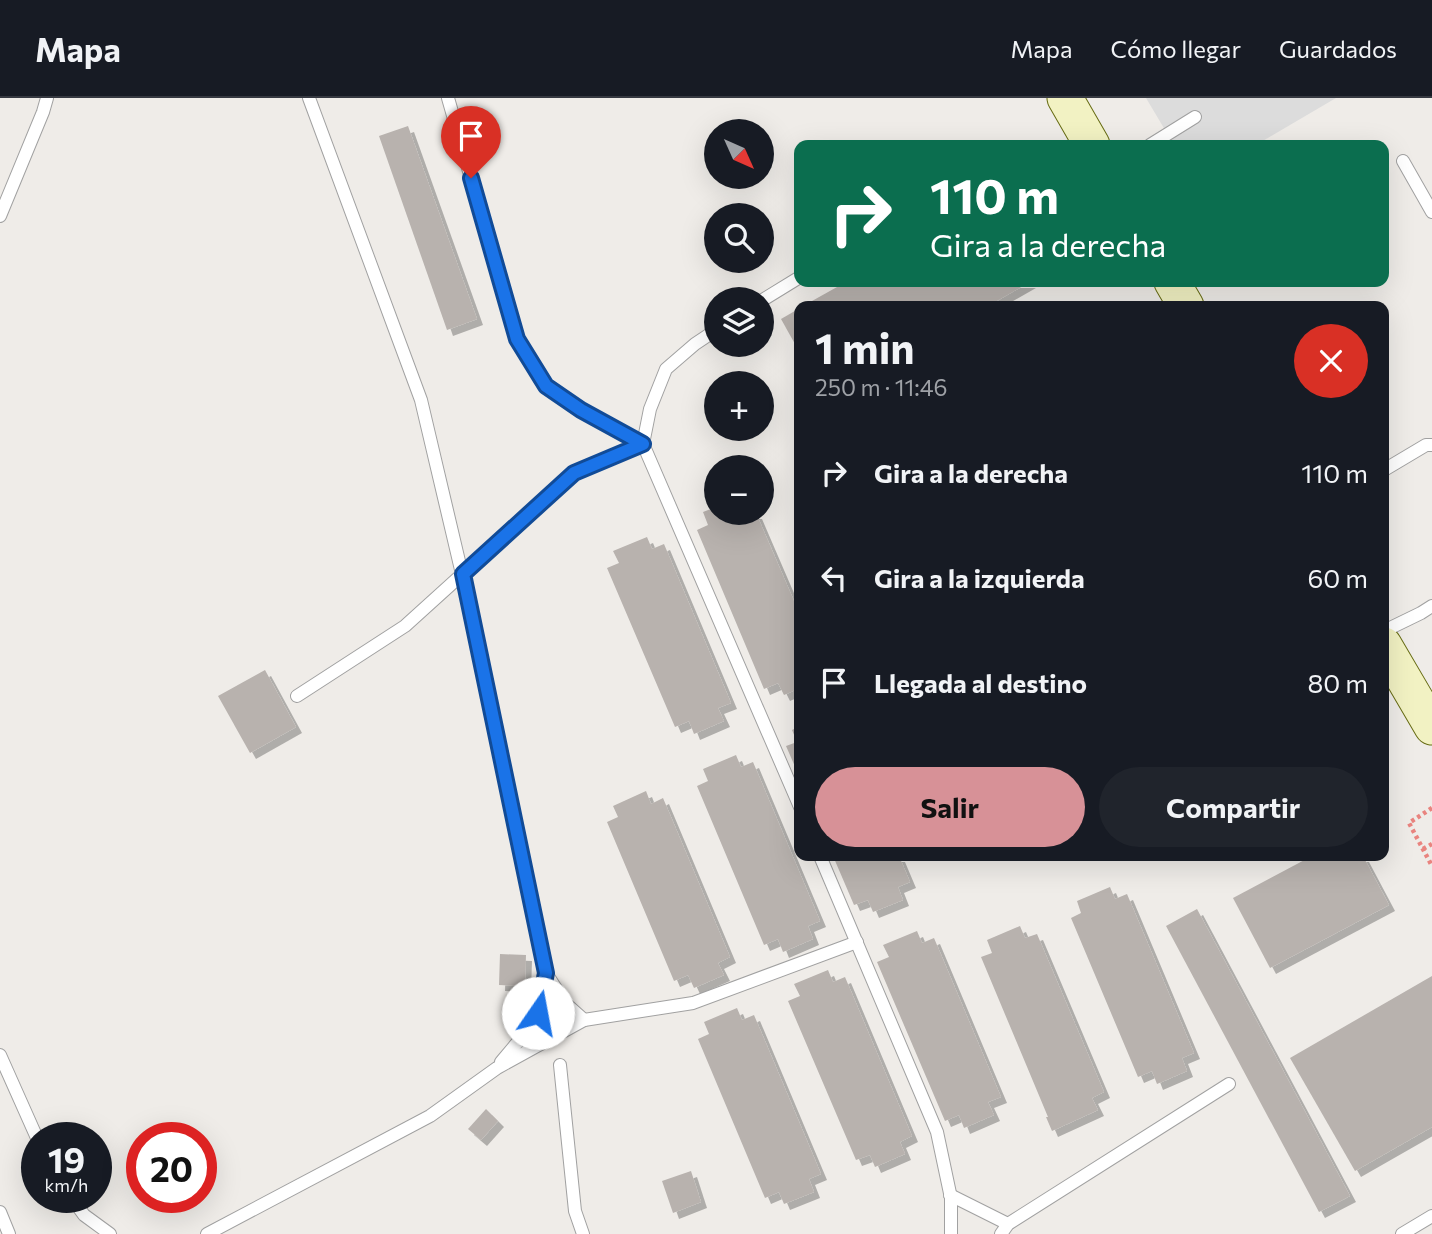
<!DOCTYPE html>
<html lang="es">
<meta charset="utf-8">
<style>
body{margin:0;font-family:Commissioner,sans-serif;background:#20242c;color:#f1f3f6;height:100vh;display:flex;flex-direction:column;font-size:26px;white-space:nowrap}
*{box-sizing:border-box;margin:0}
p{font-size:23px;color:#9ea1a6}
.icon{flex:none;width:38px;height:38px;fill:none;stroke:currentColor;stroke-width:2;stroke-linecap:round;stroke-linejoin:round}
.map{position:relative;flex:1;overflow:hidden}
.sheet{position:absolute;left:794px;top:203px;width:595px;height:560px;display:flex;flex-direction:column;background:#171b24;border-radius:14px;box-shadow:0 7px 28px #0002}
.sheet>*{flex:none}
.top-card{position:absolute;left:794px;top:42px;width:595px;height:147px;border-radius:14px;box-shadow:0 7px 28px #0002;background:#0b6e4f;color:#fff;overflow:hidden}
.needle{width:46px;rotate:135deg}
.tools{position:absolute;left:704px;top:21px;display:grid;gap:14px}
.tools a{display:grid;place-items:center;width:70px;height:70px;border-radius:50%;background:#171b24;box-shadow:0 7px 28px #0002;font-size:35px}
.speed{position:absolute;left:21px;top:1024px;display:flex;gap:14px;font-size:35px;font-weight:700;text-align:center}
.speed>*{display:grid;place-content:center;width:91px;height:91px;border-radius:50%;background:#171b24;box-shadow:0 7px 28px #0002;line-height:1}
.speed small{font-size:18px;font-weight:400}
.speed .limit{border:10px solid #d22;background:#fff;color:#111}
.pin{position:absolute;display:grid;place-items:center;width:60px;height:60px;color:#fff;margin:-72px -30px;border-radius:50% 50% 50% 0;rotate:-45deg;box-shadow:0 0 7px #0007}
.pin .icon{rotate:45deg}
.me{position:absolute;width:77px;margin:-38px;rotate:12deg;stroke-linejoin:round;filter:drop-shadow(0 0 5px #0008)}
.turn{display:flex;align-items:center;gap:24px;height:147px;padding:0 21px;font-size:32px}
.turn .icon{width:91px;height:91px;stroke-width:2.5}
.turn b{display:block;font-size:49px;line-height:60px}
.round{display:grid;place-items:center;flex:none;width:74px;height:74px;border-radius:37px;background:#20242c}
.summary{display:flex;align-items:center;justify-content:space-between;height:119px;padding:0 21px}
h1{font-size:42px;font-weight:700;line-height:52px}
.cta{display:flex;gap:14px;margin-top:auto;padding:14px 21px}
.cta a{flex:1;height:80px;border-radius:42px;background:#d79197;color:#111;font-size:28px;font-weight:700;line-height:80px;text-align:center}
.cta a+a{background:#20242c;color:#f1f3f6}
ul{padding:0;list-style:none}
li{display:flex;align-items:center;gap:21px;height:105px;padding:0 21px}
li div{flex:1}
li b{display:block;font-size:26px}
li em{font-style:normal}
header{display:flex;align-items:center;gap:42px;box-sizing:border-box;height:98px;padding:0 35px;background:#171b24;border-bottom:2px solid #363941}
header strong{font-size:33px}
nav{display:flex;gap:38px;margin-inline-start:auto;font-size:24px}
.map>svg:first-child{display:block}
.parking{fill:#dcdcdc}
.building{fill:#b8b2ae;filter:url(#shadow)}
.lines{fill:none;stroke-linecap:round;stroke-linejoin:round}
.service-casing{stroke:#a1a1a1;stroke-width:14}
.secondary-casing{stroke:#676c13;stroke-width:37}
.path{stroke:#e9847f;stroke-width:4.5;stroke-dasharray:3.5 3.5;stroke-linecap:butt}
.service{stroke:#fff;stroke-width:12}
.secondary{stroke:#f2f2c3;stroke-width:35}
.route-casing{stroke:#114b97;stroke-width:18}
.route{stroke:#1a73e8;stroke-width:12}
</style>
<header>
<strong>Mapa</strong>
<nav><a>Mapa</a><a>Cómo llegar</a><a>Guardados</a></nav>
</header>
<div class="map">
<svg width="1432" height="1136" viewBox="0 0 1432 1136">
<defs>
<filter id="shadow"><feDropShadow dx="6" dy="6" stdDeviation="0" flood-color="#0004"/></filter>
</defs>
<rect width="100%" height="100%" fill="#efece8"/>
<!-- parking -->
<polygon class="parking" points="1146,0 1336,0 1256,47 1174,47"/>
<!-- building -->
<g class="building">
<polygon points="408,28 477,221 447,232 379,38"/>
<polygon points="846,184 1030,184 988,208 803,208"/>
<polygon points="800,210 800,255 781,221"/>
<polygon points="716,409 716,415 756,415 800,517 800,590 784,597 778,585 764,591 697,432 708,427 703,414"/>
<polygon points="647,439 652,451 664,446 731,605 718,610 724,623 694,636 689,623 675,629 607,470 619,465 613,453"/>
<polygon points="265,572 296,629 250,655 218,598"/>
<polygon points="800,628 800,680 786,648 797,644 792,632"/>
<polygon points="736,657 741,669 753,664 820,823 808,828 813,841 783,854 778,841 764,847 697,688 708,683 703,671"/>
<polygon points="646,693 651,706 663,700 730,859 718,865 724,877 694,890 688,877 674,883 607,724 618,719 613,708"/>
<polygon points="833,758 899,758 910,784 898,789 903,802 873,814 868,802 854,807"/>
<polygon points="1312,758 1363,758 1389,807 1270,870 1233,800"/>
<polygon points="1110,789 1115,801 1127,796 1194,955 1182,960 1187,973 1157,986 1152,973 1138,979 1071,820 1081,815 1077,803"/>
<polygon points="1197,811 1350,1098 1319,1114 1166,828"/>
<polygon points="1020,828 1025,840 1037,836 1104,994 1092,1000 1098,1012 1052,1033 1046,1019 1048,1019 981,859 992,855 987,842"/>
<polygon points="917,833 922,845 934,840 1001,999 988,1004 994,1017 964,1030 959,1017 945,1023 877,864 889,859 883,847"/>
<polygon points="500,856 526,857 525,888 499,887"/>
<polygon points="828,872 833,884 845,879 912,1038 900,1044 905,1056 875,1069 870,1057 856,1062 788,903 800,898 794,886"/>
<polygon points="1432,878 1432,1029 1355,1073 1290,960"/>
<polygon points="737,910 742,922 754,917 821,1076 809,1081 814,1094 784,1106 779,1094 765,1100 698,941 709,936 704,924"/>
<polygon points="486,1011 498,1023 481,1042 468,1031"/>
<polygon points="691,1073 701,1104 673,1115 662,1083"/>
</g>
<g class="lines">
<defs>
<g id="service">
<polyline points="309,0 421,302 462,476 546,875 565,905 584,922"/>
<polyline points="448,0 517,241 546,287 581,312 643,346 800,709"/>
<polyline points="1150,47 1195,19"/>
<polyline points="1403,63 1432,114"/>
<polyline points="0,118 43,14 47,0"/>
<polyline points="761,203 800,179"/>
<polyline points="1384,372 1426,347 1432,347"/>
<polyline points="1384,533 1421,515 1432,508"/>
<polyline points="297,598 405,528 574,375 643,346 650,311 666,271 695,246 716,232"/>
<polyline points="820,758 937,1034 951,1100 951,1136"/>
<polyline points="0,957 37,1040"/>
<polyline points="501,964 522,939 538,915 546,875"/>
<polyline points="560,967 575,1113 583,1136"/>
<polyline points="950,1097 1008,1126"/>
<polyline points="71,1099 84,1117 110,1136"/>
<polyline points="0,1114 9,1136"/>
<polyline points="207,1136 430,1018 497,970 584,922 693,905 857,844"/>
<polyline points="1001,1136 1008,1126 1229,986"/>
<polyline points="1402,1136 1432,1118"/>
</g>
<g id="secondary">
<polyline points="1065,0 1092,47"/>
<polyline points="1172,184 1186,208"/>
<polyline points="1384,547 1432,629"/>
</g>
</defs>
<!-- service casing -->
<use href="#service" class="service-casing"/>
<!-- secondary casing -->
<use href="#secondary" class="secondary-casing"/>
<!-- path -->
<g class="path">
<polyline points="1432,710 1409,725 1432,768"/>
<polyline points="1423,751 1432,746"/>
</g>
<!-- service -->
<use href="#service" class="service"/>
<!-- secondary -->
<use href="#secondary" class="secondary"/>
</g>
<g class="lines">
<defs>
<polyline id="route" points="471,80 517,241 546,288 581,312 643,346 574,375 463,476 546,875 538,915"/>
</defs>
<!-- route casing -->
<use href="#route" class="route-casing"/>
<!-- route -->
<use href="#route" class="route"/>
</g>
</svg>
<div class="tools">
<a><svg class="needle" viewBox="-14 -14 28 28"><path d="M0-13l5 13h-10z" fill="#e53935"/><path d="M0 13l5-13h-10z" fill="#9ea1a6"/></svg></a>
<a><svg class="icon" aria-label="search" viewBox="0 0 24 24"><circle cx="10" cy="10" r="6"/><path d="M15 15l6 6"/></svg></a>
<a><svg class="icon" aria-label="layers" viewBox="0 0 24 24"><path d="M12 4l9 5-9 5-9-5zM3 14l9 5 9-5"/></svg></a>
<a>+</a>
<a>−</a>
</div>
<div class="speed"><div>19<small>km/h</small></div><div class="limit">20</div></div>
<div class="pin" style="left:471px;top:80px;background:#d93025"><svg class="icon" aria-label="arrive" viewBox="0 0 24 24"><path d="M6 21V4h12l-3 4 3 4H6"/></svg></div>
<svg class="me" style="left:538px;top:915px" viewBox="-20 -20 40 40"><circle r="19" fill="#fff"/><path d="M0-13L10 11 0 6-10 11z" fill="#1a73e8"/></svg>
<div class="top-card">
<div class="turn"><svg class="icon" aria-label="right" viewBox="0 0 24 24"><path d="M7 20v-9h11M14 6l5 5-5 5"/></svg><div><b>110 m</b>Gira a la derecha</div></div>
</div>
<section class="sheet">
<div class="summary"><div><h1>1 min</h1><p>250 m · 11:46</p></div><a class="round" style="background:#d93025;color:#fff"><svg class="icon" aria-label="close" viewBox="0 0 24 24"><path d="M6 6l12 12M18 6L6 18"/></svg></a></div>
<ul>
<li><svg class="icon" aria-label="right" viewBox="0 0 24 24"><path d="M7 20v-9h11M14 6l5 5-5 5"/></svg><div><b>Gira a la derecha</b></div><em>110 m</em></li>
<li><svg class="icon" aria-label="left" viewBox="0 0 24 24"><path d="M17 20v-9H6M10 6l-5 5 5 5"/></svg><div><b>Gira a la izquierda</b></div><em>60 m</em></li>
<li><svg class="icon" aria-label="arrive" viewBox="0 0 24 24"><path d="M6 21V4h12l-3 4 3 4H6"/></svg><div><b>Llegada al destino</b></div><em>80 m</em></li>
</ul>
<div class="cta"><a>Salir</a><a>Compartir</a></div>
</section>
</div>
